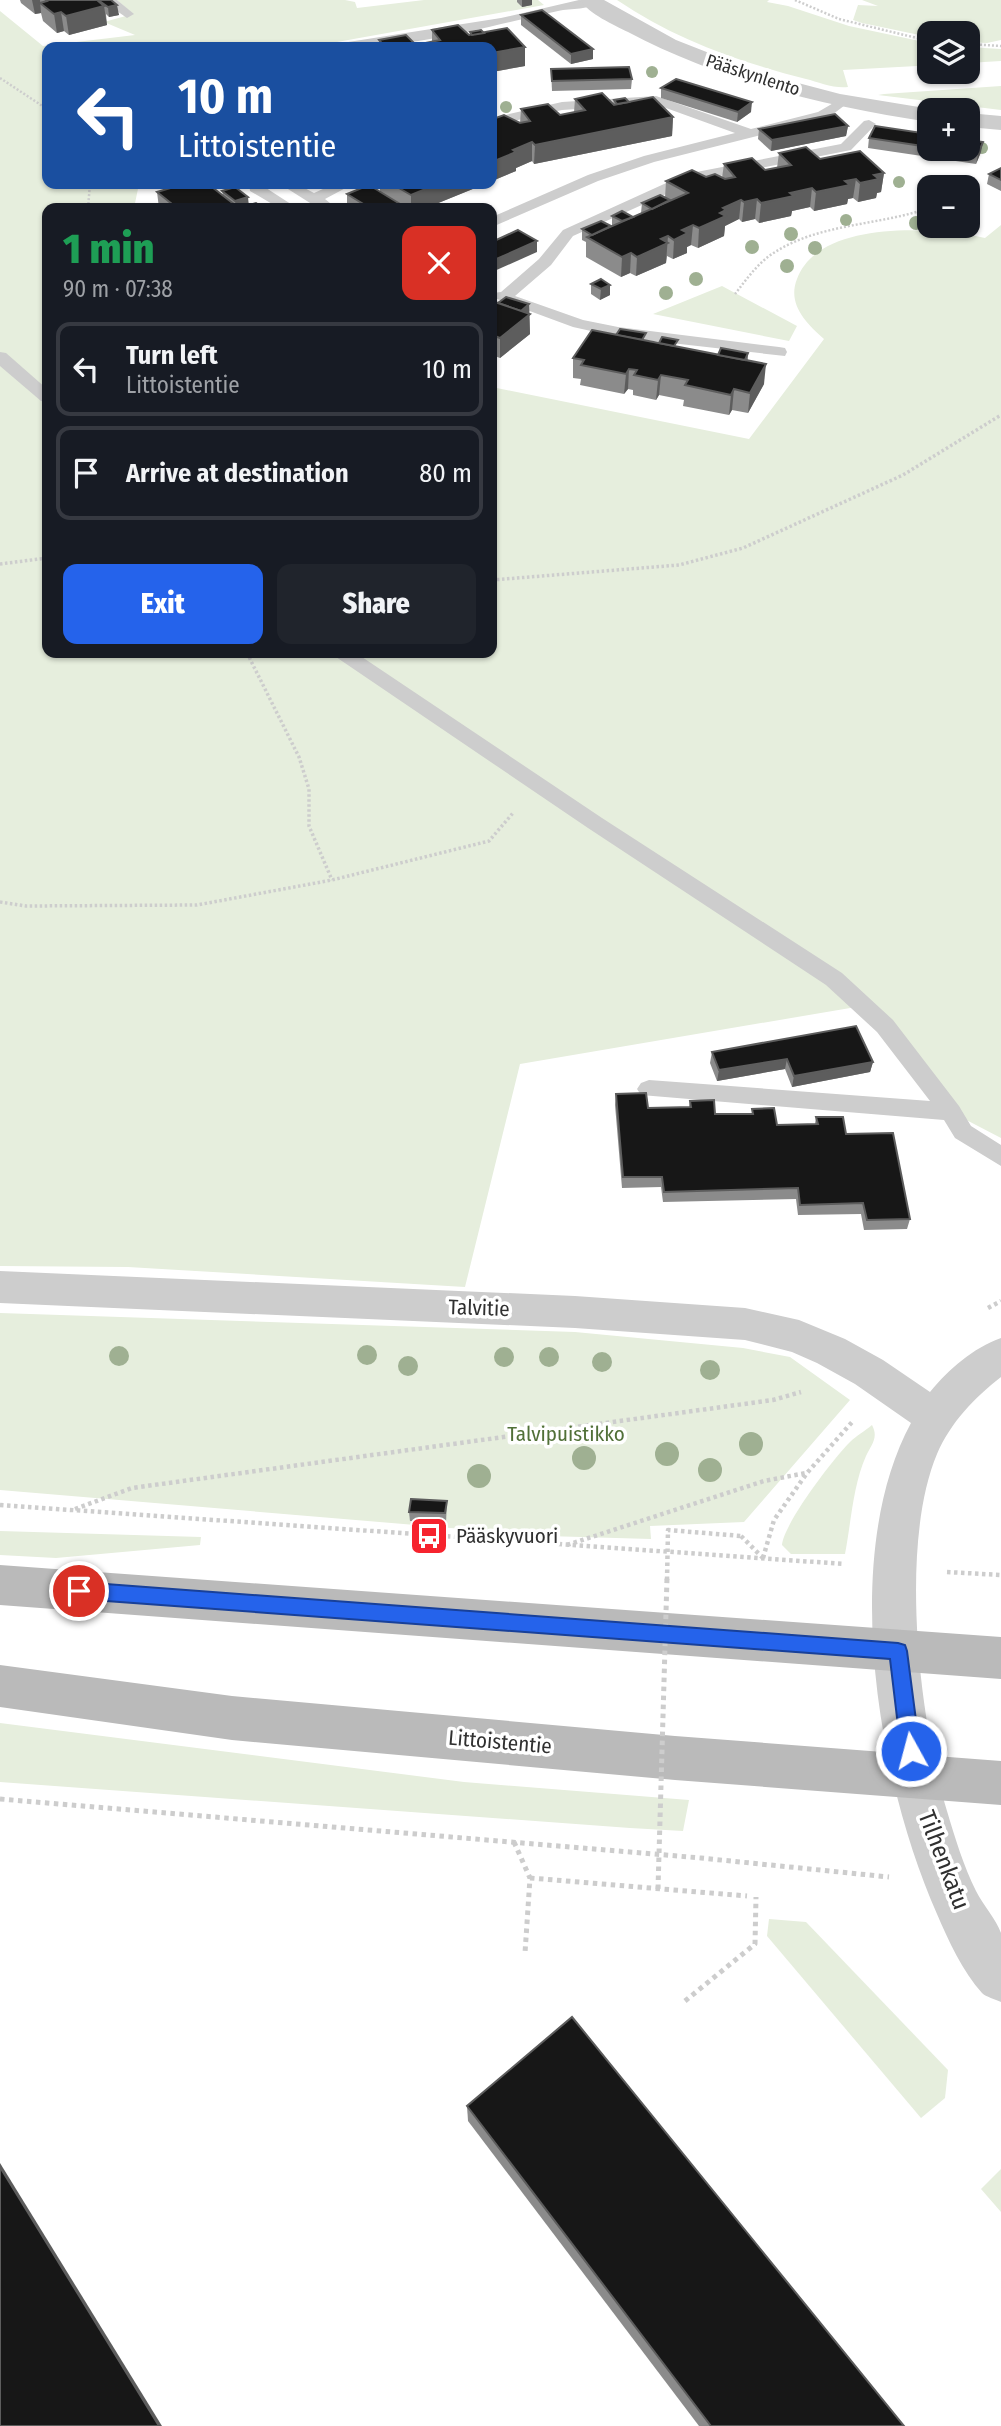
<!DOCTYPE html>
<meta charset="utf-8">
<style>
body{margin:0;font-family:"Fira Sans Condensed",sans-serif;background:#20242c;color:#f1f3f6;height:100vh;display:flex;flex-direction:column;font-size:26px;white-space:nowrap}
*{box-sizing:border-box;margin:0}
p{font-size:23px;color:#9ea1a6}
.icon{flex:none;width:38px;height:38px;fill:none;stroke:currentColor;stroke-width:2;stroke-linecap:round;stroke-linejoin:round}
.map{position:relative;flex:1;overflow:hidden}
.side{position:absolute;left:42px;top:203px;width:455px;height:455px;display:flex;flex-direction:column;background:#171b24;border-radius:14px;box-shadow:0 2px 5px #0004}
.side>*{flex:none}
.banner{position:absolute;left:42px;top:42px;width:455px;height:147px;border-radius:14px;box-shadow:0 2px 5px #0004;background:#1a4fa0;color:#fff;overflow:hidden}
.tools{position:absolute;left:917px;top:21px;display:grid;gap:14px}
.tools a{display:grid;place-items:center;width:63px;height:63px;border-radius:14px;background:#171b24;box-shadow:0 2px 5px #0004;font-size:35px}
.pin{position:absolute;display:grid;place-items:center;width:60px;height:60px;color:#fff;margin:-30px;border:4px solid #fff;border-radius:50%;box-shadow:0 2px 7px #0007}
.me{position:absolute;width:77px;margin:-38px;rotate:353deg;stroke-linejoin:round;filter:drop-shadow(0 0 5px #0008)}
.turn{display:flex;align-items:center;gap:24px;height:147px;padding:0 21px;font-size:32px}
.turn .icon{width:91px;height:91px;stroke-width:2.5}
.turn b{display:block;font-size:49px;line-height:60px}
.round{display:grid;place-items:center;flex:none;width:74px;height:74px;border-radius:14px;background:#20242c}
.summary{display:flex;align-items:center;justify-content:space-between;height:119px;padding:0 21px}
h1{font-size:42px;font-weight:800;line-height:52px;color:#1e9e55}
.action{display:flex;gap:14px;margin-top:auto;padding:14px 21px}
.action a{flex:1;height:80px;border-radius:14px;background:#2563eb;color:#fff;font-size:28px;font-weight:800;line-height:80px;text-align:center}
.action a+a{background:#20242c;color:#f1f3f6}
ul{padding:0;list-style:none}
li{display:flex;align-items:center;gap:21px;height:94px;margin:0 14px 10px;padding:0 7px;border:4px solid #363941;border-radius:14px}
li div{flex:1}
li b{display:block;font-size:26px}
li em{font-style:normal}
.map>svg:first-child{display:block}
.green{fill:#e6eedd}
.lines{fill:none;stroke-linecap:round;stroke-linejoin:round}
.path-far3{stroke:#cdcdcd;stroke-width:2.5;stroke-dasharray:2 2;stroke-linecap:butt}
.path-far2{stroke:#cdcdcd;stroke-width:3.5;stroke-dasharray:2.5 2.5;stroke-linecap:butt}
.path-far1{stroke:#cdcdcd;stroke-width:4.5;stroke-dasharray:3.5 3.5;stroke-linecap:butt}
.path{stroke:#cdcdcd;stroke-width:5;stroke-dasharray:4.5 4.5;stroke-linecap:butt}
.lane{fill:#cdcdcd;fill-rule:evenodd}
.street{fill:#cdcdcd;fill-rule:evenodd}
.secondary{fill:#bababa;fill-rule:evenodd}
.path-bridge-far1{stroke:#cdcdcd;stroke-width:4.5;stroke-dasharray:3.5 3.5;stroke-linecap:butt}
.path-bridge{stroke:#cdcdcd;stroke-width:5;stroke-dasharray:4.5 4.5;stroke-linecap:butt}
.tree{fill:#9fb092}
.wall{fill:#8b8b8b}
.shaded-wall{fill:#5d5d5d}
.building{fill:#171717;stroke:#5d5d5d;stroke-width:2}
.route{fill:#2563eb;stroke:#184099;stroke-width:2}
.labels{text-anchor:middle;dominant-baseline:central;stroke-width:7;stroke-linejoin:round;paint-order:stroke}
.far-street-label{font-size:18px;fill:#303030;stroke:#fff}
.street-label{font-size:21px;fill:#303030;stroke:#fff}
.park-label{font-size:21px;fill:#517038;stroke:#fff}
.poi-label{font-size:21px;fill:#303030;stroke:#fff;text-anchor:start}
.near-street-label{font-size:24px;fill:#303030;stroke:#fff}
</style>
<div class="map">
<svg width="1001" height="2426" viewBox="0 0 1001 2426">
<rect width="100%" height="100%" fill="#fff"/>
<!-- green -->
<g class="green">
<path d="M117,0H345L355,2L357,8L424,0H538L544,5L309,47H47V184H139L134,208H47V653H492V387L749,439L824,339C806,323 787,304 797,279C819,219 936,227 985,238L1001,225V1138L951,1112L862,1006L520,1064L465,1287L128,1267L0,1266V11L43,46L135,35L104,22L133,14Z"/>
<path d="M617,0H769L767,2L788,6L849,26L929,43V65L926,66L932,76L924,77L917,66L843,70L848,87C835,89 818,82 806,79C739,62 674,39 617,0Z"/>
<polygon points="862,0 1001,0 1001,40 987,43 968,42 968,33 929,33 929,37 862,23 853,20 858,5 878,6"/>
<polygon points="968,47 1001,49 1001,61 968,63"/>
<polygon points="1001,86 1001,110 878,95 884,94"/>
<polygon points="722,286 797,326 789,341 653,314"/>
<polygon points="0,1313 575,1332 743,1348 790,1357 850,1400 744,1522 650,1526 651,1539 546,1536 0,1490"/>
<path d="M872,1425C879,1438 871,1445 866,1456C853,1485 851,1523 845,1554H791L782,1545C784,1523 833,1459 850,1442C856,1436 865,1431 872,1425Z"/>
<polygon points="0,1531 201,1537 200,1545 56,1558 0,1555"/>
<polygon points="0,1723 464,1782 689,1800 683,1831 630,1828 0,1782"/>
<polygon points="769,1919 806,1922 948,2070 945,2098 921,2118 767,1936"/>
<polygon points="1001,2169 1001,2212 981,2189"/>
</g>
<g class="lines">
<!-- path-far3 -->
<g class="path-far3">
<polyline points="795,0 839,19 929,41"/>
<polyline points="968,44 1001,46"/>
<polyline points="0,78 47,109"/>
<polyline points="964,187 969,178"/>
<polyline points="88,208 90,184"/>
<path d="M735,294C746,280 757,264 772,254C818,223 878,226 929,208"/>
</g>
<!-- path-far2 -->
<g class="path-far2">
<polyline points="0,564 47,558"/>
<polyline points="492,580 679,565 743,548 903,475 1001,415"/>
<polyline points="247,653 299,757 309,789 309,826 332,880"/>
<polyline points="0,902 26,906 197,905 332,880 489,841 513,813"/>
</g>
<!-- path-far1 -->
<g class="path-far1">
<polyline points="988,1308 1001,1301"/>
<polyline points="0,1505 844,1564"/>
<polyline points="75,1509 132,1488 773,1400 801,1392"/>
<polyline points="741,1536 763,1558"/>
<polyline points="567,1545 764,1481 806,1473"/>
<polyline points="763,1558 774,1520 807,1473 853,1421"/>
<polyline points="947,1572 1001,1575"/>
</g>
<!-- path -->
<g class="path">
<polyline points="0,1799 701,1858 889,1877"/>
<polyline points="514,1842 530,1878 525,1953"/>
<polyline points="530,1878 747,1896"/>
<polyline points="685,2001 755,1944 756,1897"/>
</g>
<!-- lane -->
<g class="lane">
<polygon points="101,0 117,0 134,14 127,18"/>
<path d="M579,0L600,2C590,10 571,8 558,11C489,26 407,50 335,47L342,43L501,18Z"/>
<polygon points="656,96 751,129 818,112 842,98 849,102 828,118 654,162 598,181 492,227 492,217 588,175 644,156 735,133 655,104 562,110 492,126 492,118 562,102"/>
<polygon points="869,120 876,124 851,150 695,181 573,236 551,265 515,296 583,320 618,327 779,347 785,348 787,352 785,356 618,337 573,327 492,297 493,293 501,292 539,259 563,230 686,174 841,144 864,121"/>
<polygon points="249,184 263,184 263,186 297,208 279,208 250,191"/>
<polygon points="280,184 297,184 314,193 334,184 353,184 325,199 336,208 318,208"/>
<polygon points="0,352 6,353 47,389 47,402 41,401 0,366"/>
<polygon points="334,653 356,653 602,818 842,973 893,1020 959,1106 971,1126 1001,1145 1001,1166 955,1138 944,1120 641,1095 637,1089 641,1083 649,1080 930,1101 877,1032 826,985 588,828 336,657"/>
</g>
<!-- street -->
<g class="street">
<path d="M580,0H604L676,40L760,73L840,94L937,110H929V122C824,106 723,82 628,32C614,25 589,14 580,0Z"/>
<polygon points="968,113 1001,116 1001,130 968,127"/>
<path d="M0,1271L575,1296L745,1308L799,1320L845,1339L883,1360L930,1392C949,1369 973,1348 1001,1338V1377C974,1398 951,1422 937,1454C899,1545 919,1719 947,1811C955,1838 964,1867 976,1891C983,1905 996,1919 1001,1933C1001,1945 1001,1986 1001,2002C995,1999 986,1997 982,1993C963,1972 948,1940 937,1914C878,1781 839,1556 911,1423L855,1384L817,1363L792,1352L745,1340L575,1328L0,1303Z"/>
</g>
<!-- secondary -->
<g class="secondary">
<polygon points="0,1565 1001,1637 1001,1679 0,1605"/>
<polygon points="0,1665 232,1696 675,1736 1001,1761 1001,1805 675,1780 232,1740 0,1707"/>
</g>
<!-- path-bridge-far1 -->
<polyline class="path-bridge-far1" points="667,1580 668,1530 741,1536"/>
<!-- path-bridge -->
<polyline class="path-bridge" points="658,1889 667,1578"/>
</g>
<!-- trees -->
<g class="tree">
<circle cx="652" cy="72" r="6"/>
<circle cx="506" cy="107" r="6"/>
<circle cx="982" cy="148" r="6"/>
<circle cx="899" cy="182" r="6"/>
<circle cx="846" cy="220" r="6"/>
<circle cx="916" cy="223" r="7"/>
<circle cx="791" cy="234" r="7"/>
<circle cx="752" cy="247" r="7"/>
<circle cx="815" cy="248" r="7"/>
<circle cx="787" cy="266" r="7"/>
<circle cx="696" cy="279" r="7"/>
<circle cx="666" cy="293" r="7"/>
<circle cx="367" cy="1355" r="10"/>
<circle cx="119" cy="1356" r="10"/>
<circle cx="504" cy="1357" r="10"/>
<circle cx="549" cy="1357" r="10"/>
<circle cx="602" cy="1362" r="10"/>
<circle cx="408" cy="1366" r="10"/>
<circle cx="710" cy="1370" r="10"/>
<circle cx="751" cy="1444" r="12"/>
<circle cx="667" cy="1454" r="12"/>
<circle cx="584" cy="1458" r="12"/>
<circle cx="710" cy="1470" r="12"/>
<circle cx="479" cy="1476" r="12"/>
</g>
<!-- wall -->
<g class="wall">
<polygon points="20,0 111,0 119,15 109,17 106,14 107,25 69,35 64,31 57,33 43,21 41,13 35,14 21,3"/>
<polygon points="517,0 532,0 532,5 522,7 517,2"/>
<polygon points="521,15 593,59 571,64 521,25"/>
<polygon points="432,30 469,35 470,35 470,32 484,33 525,47 525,66 492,72 492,47 379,47 379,40 416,45 432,42"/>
<polygon points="551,69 632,79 631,89 552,91"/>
<polygon points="661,88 751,112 737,122 661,98"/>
<polygon points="575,99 613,104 614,100 629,102 673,117 672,136 534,164 532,161 516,168 516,171 492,181 492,116 496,118 520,123 521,109 560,115 574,112"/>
<polygon points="848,126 846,136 771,151 758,139 759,129"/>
<polygon points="929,134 929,149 968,149 981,152 976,164 868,148 869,138"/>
<polygon points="779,153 820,159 884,173 881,192 877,193 876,198 858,202 853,198 848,199 847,204 814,211 810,207 792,211 791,216 759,223 755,219 742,222 739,219 725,226 724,236 698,248 691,245 687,247 687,253 673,259 667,256 666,263 636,276 630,273 621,277 586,257 586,242 582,240 582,229 612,226 612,216 633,217 641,213 642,203 665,198 666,181 706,177 722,178 724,164 765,170 777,168"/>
<polygon points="1001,168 1001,191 987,184 989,174"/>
<polygon points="380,184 485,184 426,208 353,208 347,205 347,194 380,192"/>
<polygon points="222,191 249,205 263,208 159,208 157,192 223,195"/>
<polygon points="591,284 610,285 610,295 600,300 591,294"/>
<polygon points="492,301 498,303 529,304 530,334 500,358 492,355"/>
<polygon points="646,341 718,355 748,353 748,361 764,384 748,413 732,410 729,415 683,406 684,400 659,395 656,400 633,395 633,390 628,389 624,394 580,385 581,379 573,378 573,358"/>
<polygon points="712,1052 873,1062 870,1072 792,1087 785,1069 717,1081 710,1063"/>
<polygon points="616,1094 648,1108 689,1107 690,1101 715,1114 752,1114 752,1109 777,1125 815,1124 816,1117 846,1134 910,1219 907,1229 864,1230 861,1214 798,1215 796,1199 663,1202 661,1187 622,1188 615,1105"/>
<polygon points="447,1501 446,1523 410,1521 409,1512"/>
<polygon points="467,2106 904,2426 699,2426 468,2121"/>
</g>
<!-- shaded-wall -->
<g class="shaded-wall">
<polygon points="32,0 40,0 41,13 35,14"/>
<polygon points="522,0 532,0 532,5 522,7"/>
<polygon points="117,5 119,15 109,17 108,7"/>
<polygon points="104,6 107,25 69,35 66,16"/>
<polygon points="61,12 64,31 57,33 54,14"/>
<polygon points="525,47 525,66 492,72 492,53"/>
<polygon points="593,49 593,59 571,64 571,54"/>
<polygon points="752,102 751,112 737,122 738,112"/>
<polygon points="673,117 672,136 534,164 535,145"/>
<polygon points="848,126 846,136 771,151 772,140"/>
<polygon points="532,142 532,161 516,168 516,171 492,181 492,162 513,150"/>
<polygon points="983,142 981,152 976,164 978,154"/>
<polygon points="884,173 881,192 877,193 876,198 858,202 860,183 874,175"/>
<polygon points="856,179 853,198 848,199 847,204 814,211 816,192 845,181"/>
<polygon points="438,184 485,184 426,208 411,208 411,195"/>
<polygon points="812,188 810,207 792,211 791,216 759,223 761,203 790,193"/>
<polygon points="248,197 249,207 236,208 235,201"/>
<polygon points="757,199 755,219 742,222 744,202"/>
<polygon points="741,200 739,219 725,226 724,236 698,248 699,228 723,208"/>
<polygon points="693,225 691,245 687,247 687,253 673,259 674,240 682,230"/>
<polygon points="668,236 666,263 636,276 637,257 661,239"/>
<polygon points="537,241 537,252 492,272 492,261"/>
<polygon points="631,253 630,273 621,277 622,257"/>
<polygon points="610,285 610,295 600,300 601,289"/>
<polygon points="529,304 530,334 500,358 500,338 520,311"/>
<polygon points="766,364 764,384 748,413 750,393"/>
<polygon points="629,369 628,389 624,394 626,374"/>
<polygon points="661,375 659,395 656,400 658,380"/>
<polygon points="734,389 732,410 729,415 731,395"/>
<polygon points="787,1059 785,1069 717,1081 719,1070"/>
<polygon points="873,1062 870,1072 792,1087 794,1076"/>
<polygon points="0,2163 162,2426 159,2426 0,2167"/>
</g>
<!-- building -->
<g class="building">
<polygon points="46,0 97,0 104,6 66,16 61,12 54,14 40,3 47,1"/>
<polygon points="98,0 111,0 117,5 108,7"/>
<polygon points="542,10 593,49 571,54 521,15"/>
<polygon points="458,25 469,35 507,28 525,47 492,53 492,47 385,47 379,40 406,35 416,45 440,40 432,30"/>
<polygon points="481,30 484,33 472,35 470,32"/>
<polygon points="629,67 632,79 552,81 551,69"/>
<polygon points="676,79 752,102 738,112 661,88"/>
<polygon points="602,93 614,105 653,97 673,117 535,145 532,142 513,150 516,152 492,162 492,116 496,118 504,115 520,123 530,121 521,109 548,104 560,115 585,110 575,99"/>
<polygon points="625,98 629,102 617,104 614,100"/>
<polygon points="835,114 848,126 772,140 759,129"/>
<polygon points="875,126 929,134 929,147 869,138"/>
<polygon points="968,140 983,142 978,154 942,149 968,149"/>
<polygon points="806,147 820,159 860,151 884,173 874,175 879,179 860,183 856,179 845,181 850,185 816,192 812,188 790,193 794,196 761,203 757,199 744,202 741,200 723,208 726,210 720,213 726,216 699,228 693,225 682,230 688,233 674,240 668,236 661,239 668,243 637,257 631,253 622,257 587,237 688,193 666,181 692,170 706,177 715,174 725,179 735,177 724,164 752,158 765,170 791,165 779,153"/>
<polygon points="1001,168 1001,180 989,174"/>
<polygon points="184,184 208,184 239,208 177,208 157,192"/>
<polygon points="392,184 438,184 411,195"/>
<polygon points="369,185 405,207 401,208 370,208 347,194"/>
<polygon points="235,187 248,197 235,201 222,191"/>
<polygon points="660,195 670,200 652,209 642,203"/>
<polygon points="256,203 263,208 243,207"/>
<polygon points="622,211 633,217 622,221 612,216"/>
<polygon points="601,221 611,226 592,235 582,229"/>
<polygon points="518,230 537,241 492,261 492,242"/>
<polygon points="601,279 610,285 601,289 591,284"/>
<polygon points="506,297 529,304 521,311 498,303"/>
<polygon points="492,301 530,314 500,338 492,335"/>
<polygon points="620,329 646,333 642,340 616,335"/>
<polygon points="592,330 766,364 750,393 734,389 731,395 685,385 688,380 661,375 658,380 634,375 637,370 629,369 626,374 581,365 584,360 573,358"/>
<polygon points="662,337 678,340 674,346 659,343"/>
<polygon points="721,348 748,353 745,360 718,355"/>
<polygon points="856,1026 873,1062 794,1076 787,1059 719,1070 712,1052"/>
<polygon points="646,1093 648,1108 691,1107 690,1101 714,1100 715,1114 753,1114 752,1109 774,1108 777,1125 818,1124 816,1117 843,1117 846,1134 893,1133 910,1219 867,1220 863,1203 800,1205 798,1188 664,1192 662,1177 623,1177 616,1094"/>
<polygon points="411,1499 447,1501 445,1513 409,1512"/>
<polygon points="572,2017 904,2426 711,2426 467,2106"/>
<polygon points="0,2167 159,2426 0,2426"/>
</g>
<!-- route -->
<polygon class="route" points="79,1582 898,1643 905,1645 907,1651 920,1751 917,1757 911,1760 904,1757 901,1751 890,1659 79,1599 73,1596 70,1591 73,1585"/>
<!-- icons -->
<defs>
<symbol id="bus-square" viewBox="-11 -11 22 22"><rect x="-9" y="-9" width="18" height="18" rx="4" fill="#f6232e" stroke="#fff"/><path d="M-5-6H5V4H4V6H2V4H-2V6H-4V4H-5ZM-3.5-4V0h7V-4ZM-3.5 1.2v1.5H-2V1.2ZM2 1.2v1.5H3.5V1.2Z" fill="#fff"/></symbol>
</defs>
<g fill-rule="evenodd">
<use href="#bus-square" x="407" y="1514" width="44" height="44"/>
</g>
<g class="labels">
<!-- far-street labels -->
<g class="far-street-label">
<text transform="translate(753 75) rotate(18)">Pääskynlento</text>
</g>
<!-- street labels -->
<g class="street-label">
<text transform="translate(479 1308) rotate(2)">Talvitie</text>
<text transform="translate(500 1742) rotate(5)">Littoistentie</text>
</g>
<!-- park labels -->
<g class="park-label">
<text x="566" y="1434">Talvipuistikko</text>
</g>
<!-- poi labels -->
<g class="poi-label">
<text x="456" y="1536">Pääskyvuori</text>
</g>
<!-- near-street labels -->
<g class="near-street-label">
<text transform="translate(944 1860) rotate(69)">Tilhenkatu</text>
</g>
</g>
</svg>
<div class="tools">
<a><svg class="icon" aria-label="layers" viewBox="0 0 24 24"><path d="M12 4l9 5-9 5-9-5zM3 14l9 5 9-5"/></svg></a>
<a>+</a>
<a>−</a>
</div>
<div class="pin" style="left:79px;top:1591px;background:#d93025"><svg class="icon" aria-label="arrive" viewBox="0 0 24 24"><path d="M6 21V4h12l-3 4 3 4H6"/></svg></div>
<svg class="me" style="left:911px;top:1751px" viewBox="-20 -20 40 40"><circle r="17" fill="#2563eb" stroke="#fff" stroke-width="3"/><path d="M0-11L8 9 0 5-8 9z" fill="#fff"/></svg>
<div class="banner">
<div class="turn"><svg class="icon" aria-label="left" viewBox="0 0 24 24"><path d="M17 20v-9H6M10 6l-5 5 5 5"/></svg><div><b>10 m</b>Littoistentie</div></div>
</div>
<section class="side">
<div class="summary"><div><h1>1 min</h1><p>90 m · 07:38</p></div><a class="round" style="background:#d93025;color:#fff"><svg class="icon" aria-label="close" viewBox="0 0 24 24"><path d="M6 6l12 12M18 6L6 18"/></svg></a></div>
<ul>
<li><svg class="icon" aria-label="left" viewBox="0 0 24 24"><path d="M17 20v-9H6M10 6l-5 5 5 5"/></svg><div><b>Turn left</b><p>Littoistentie</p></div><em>10 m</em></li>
<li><svg class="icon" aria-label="arrive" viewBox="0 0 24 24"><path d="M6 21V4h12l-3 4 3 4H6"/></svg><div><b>Arrive at destination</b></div><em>80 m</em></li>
</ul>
<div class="action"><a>Exit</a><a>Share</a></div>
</section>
</div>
